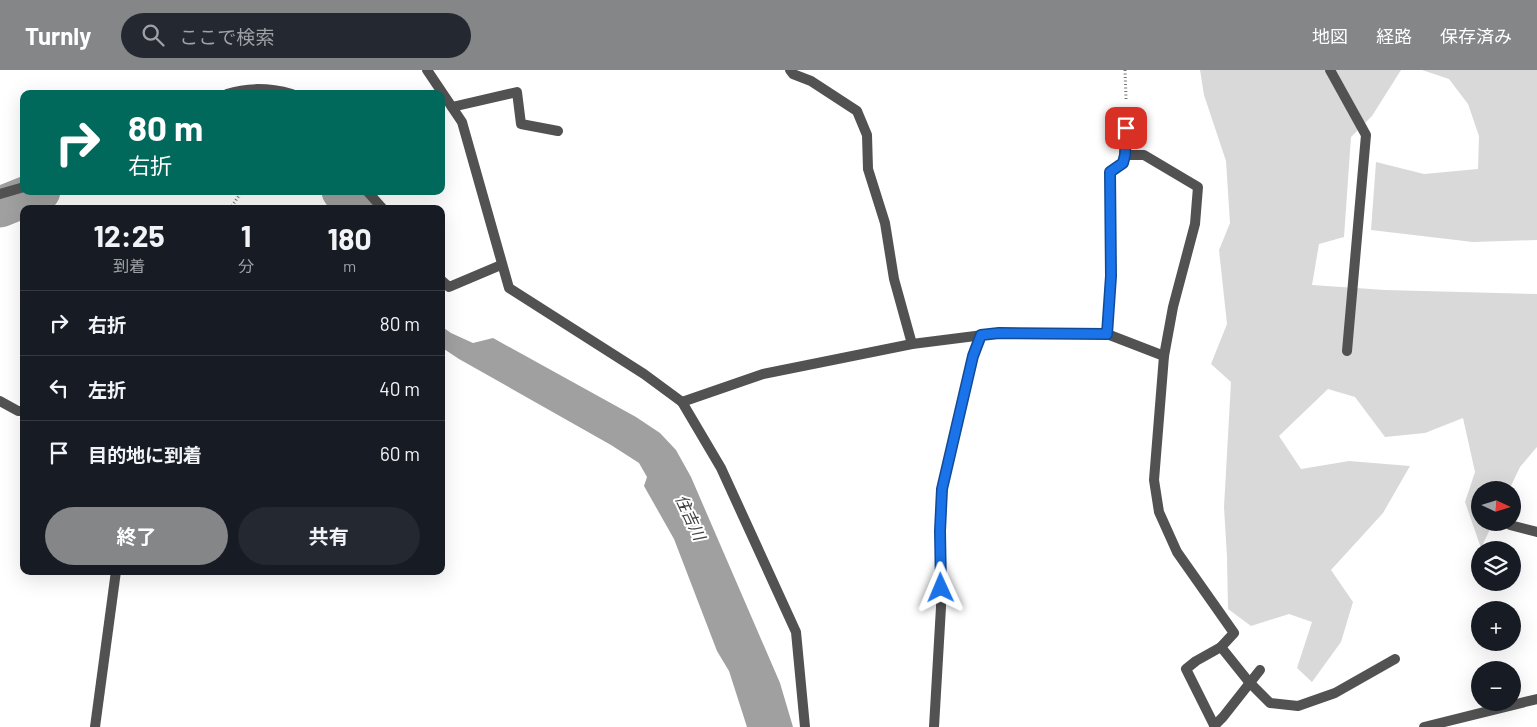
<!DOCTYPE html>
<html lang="ja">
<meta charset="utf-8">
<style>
body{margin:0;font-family:Barlow,"Noto Sans JP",sans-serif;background:#242831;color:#f1f3f6;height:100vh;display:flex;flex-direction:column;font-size:19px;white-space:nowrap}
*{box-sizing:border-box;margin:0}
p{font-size:16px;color:#9ea1a6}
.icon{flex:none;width:28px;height:28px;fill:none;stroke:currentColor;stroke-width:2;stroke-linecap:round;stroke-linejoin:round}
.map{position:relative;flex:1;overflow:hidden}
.drawer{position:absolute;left:20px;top:135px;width:425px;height:370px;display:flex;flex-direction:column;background:#171b24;border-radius:10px;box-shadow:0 5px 20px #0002}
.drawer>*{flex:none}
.guide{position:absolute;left:20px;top:20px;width:425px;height:105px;border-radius:10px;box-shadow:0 5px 20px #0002;background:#00695c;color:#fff;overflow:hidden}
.needle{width:32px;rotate:94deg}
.controls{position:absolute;left:1471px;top:411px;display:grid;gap:10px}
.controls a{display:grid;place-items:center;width:50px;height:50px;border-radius:50%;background:#171b24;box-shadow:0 5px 20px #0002;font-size:25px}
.pin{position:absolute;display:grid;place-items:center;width:42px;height:42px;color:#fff;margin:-21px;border-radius:10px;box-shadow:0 2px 8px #0006}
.me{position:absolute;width:55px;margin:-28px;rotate:359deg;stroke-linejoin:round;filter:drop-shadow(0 0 4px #0008)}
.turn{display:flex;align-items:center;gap:18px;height:105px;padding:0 25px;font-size:22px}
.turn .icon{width:65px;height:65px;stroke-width:2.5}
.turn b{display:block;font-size:35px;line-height:42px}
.eta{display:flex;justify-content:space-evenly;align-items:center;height:85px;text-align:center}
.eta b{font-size:30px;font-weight:700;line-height:35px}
.button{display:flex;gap:10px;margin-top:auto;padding:10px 25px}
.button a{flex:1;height:58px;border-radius:30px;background:#858687;color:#fff;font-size:20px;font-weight:700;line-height:58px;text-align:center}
.button a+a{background:#242831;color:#f1f3f6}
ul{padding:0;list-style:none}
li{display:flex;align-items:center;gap:15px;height:65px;padding:0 25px;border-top:1px solid #363941}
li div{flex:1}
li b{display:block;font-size:19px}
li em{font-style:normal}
header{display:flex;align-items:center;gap:30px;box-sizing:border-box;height:70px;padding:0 25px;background:#858687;color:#fff}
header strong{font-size:24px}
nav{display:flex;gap:28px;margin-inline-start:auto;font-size:18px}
.search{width:350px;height:45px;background:#242831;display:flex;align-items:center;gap:12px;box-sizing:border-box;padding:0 18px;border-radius:28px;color:#9ea1a6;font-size:19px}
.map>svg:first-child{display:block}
.green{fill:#d9d9d9}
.water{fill:#a0a0a0}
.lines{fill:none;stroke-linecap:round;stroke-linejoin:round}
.river{stroke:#a0a0a0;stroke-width:41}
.path{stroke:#747474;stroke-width:3;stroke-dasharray:1 2.5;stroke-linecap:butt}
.minor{stroke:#525252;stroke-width:10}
.route-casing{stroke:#114b97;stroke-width:12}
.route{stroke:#1a73e8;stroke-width:9}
.labels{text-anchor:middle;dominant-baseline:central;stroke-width:4;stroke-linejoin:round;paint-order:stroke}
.water-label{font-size:16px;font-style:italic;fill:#414141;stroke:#fff}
</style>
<header>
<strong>Turnly</strong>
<div class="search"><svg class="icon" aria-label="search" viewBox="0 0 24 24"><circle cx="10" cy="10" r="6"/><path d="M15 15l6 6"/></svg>ここで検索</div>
<nav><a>地図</a><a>経路</a><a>保存済み</a></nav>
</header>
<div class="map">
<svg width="1537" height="657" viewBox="0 0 1537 657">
<rect width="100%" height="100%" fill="#fff"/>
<!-- green -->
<g class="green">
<polygon points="1200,0 1401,0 1372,46 1351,67 1344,167 1319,174 1312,215 1385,220 1537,224 1537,377 1520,397 1509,420 1480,420 1480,452 1493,453 1481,478 1465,432 1475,402 1463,348 1425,363 1385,367 1355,327 1328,319 1279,366 1301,399 1349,391 1410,396 1383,443 1331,500 1353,532 1341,572 1312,612 1297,598 1312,552 1289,544 1251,556 1228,539 1227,487 1224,437 1231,312 1211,294 1227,254 1219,180 1230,153 1226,91 1204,25"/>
<polygon points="1422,0 1537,0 1537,170 1473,172 1371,160 1376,92 1424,104 1478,99 1479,66 1468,34 1449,9"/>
</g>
<!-- water -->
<polygon class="water" points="441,256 451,263 473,273 493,268 636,347 660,363 676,380 691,407 780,613 793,657 747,657 729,601 717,581 674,469 644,416 647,407 639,393 611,375 459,289 441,277"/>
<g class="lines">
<!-- river -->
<g class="river">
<polyline points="342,121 354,139"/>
<polyline points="0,137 40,121"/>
</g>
<!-- path -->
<g class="path">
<polyline points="1125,0 1126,29"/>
<polyline points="230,139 242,121"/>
</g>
<!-- minor -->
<g class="minor">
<polyline points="427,0 462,52 509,218 644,304 682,332 721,398 796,562 805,657"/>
<polyline points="790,0 793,4 811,11 857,41 867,65 868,99 885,153 894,209 912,274"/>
<polyline points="1330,0 1366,65 1347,281"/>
<path d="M227,24C248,17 270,18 292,24"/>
<polyline points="452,37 517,22 521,54 558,61"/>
<polyline points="1127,45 1125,85 1144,85 1198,117 1195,154 1173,237 1164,286"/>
<polyline points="367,121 383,139"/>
<polyline points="0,124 24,117"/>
<polyline points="441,210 449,217 501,195"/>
<polyline points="1107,264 1164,286 1154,410 1159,442 1177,482 1234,563 1221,577 1249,612 1270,633 1298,636 1335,623 1395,589"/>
<polyline points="0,331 18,341 24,341"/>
<polyline points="682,332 763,304 912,274 999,263 1107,264 1111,206 1110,102 1123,93 1125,85"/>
<polyline points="1510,455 1537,462"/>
<polyline points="1214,656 1223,647 1260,600"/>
<polyline points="95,657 116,501"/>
<polyline points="934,657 941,537 940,461 942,419 973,286 981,265"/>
<polyline points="1215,657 1186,599 1196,591 1221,577"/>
<polyline points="1424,657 1537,629"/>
</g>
</g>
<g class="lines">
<defs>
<polyline id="route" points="941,518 940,461 942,419 973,286 981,265 999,263 1107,264 1111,206 1110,102 1123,93 1125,85 1126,58"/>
</defs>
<!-- route casing -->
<use href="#route" class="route-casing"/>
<!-- route -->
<use href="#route" class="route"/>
</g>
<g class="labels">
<!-- water labels -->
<g class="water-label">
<text transform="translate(691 447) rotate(65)">住吉川</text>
</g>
</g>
</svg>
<div class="controls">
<a><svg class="needle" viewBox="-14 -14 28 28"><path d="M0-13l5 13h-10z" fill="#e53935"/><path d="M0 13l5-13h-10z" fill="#9ea1a6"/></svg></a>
<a><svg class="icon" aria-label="layers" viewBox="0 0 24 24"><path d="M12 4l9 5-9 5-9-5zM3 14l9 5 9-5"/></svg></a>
<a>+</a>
<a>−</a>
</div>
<div class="pin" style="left:1126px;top:58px;background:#d93025"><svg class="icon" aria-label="arrive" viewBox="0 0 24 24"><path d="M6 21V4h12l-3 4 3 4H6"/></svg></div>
<svg class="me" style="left:941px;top:518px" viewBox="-20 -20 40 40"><path d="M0-17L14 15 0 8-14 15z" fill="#1a73e8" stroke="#fff" stroke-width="4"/></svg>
<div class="guide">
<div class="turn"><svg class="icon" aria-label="right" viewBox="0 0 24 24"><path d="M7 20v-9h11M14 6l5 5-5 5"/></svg><div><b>80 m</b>右折</div></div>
</div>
<section class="drawer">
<div class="eta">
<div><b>12:25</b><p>到着</p></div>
<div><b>1</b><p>分</p></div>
<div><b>180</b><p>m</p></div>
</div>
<ul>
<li><svg class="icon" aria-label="right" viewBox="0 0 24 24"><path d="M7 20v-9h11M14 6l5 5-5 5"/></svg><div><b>右折</b></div><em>80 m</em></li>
<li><svg class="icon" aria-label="left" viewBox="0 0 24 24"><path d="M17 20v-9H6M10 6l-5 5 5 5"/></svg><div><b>左折</b></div><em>40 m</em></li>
<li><svg class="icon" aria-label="arrive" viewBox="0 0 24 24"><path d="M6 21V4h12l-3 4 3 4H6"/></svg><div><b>目的地に到着</b></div><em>60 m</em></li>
</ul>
<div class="button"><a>終了</a><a>共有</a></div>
</section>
</div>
